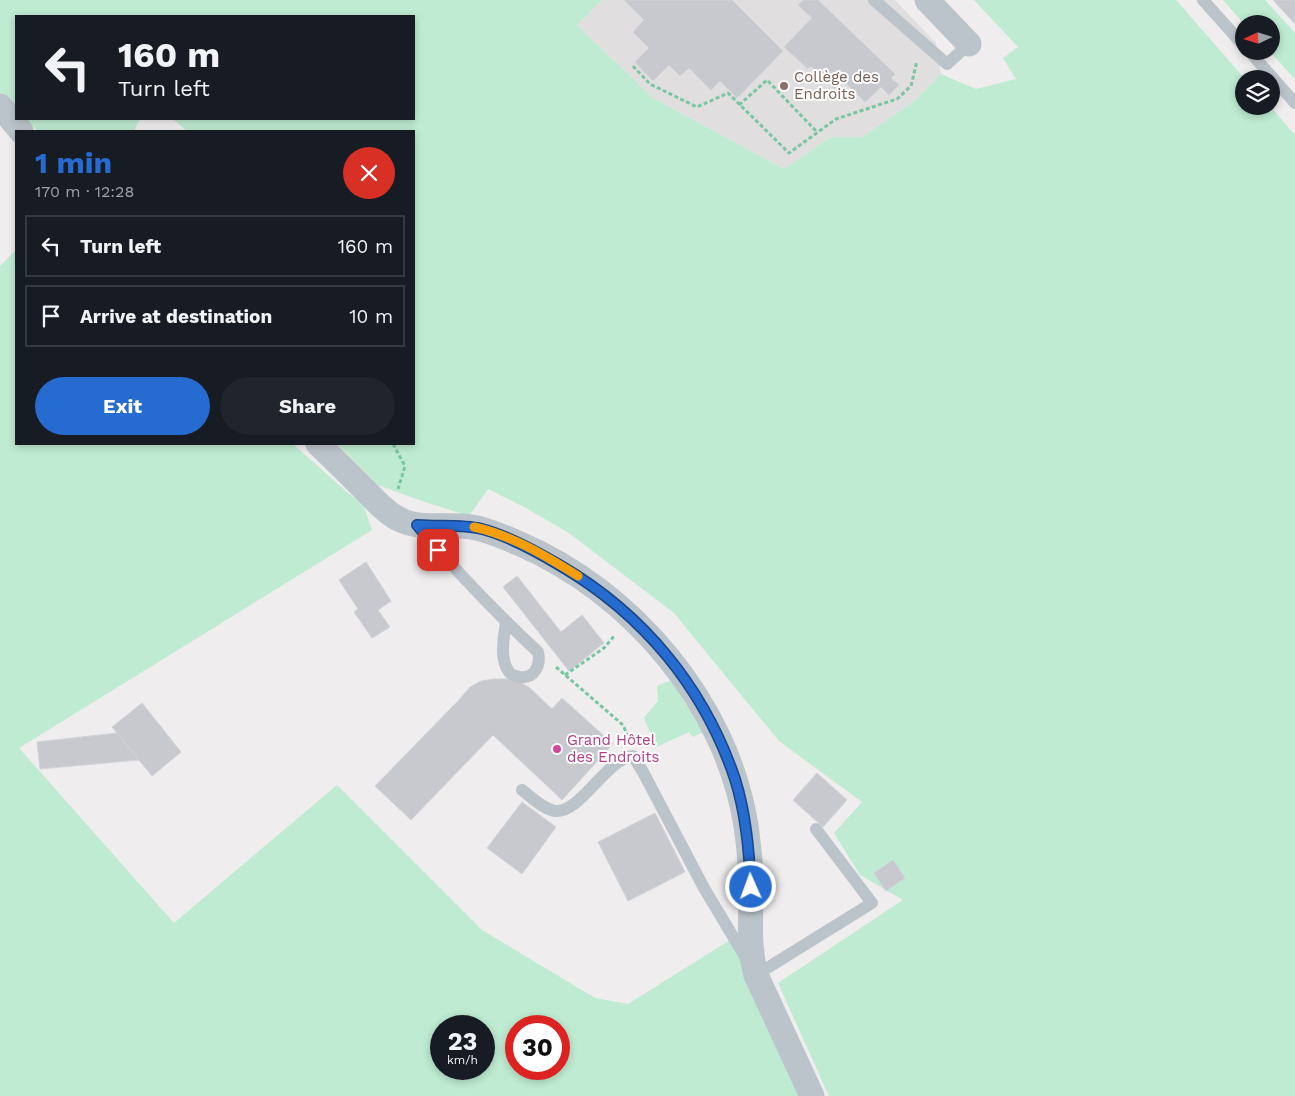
<!DOCTYPE html>
<meta charset="utf-8">
<style>
body{margin:0;font-family:"Work Sans",sans-serif;background:#20242c;color:#f1f3f6;height:100vh;display:flex;flex-direction:column;font-size:19px;white-space:nowrap}
*{box-sizing:border-box;margin:0}
p{font-size:16px;color:#9ea1a6}
.icon{flex:none;width:28px;height:28px;fill:none;stroke:currentColor;stroke-width:2;stroke-linecap:round;stroke-linejoin:round}
.map{position:relative;flex:1;overflow:hidden}
.panel{position:absolute;left:15px;top:130px;width:400px;height:315px;display:flex;flex-direction:column;background:#171b24;border-radius:0px;box-shadow:0 2px 8px #0003}
.panel>*{flex:none}
.hud{position:absolute;left:15px;top:15px;width:400px;height:105px;border-radius:0px;box-shadow:0 2px 8px #0003;background:#171b24;color:#f1f3f6;overflow:hidden}
.needle{width:32px;rotate:266deg}
.buttons{position:absolute;left:1235px;top:15px;display:grid;gap:10px}
.buttons a{display:grid;place-items:center;width:45px;height:45px;border-radius:50%;background:#171b24;box-shadow:0 2px 8px #0003;font-size:25px}
.speed{position:absolute;left:430px;top:1015px;display:flex;gap:10px;font-size:25px;font-weight:700;text-align:center}
.speed>*{display:grid;place-content:center;width:65px;height:65px;border-radius:50%;background:#171b24;box-shadow:0 2px 8px #0003;line-height:1}
.speed small{font-size:12px;font-weight:400}
.speed .limit{border:8px solid #d22;background:#fff;color:#111}
.pin{position:absolute;display:grid;place-items:center;width:42px;height:42px;color:#fff;margin:-21px;border-radius:10px;box-shadow:0 2px 8px #0006}
.me{position:absolute;width:55px;margin:-28px;rotate:358deg;stroke-linejoin:round;filter:drop-shadow(0 0 4px #0008)}
.turn{display:flex;align-items:center;gap:18px;height:105px;padding:0 20px;font-size:22px}
.turn .icon{width:65px;height:65px;stroke-width:2.5}
.turn b{display:block;font-size:35px;line-height:42px}
.round{display:grid;place-items:center;flex:none;width:52px;height:52px;border-radius:26px;background:#20242c}
.summary{display:flex;align-items:center;justify-content:space-between;height:85px;padding:0 20px}
h1{font-size:30px;font-weight:700;line-height:38px;color:#266bd0}
.action{display:flex;gap:10px;margin-top:auto;padding:10px 20px}
.action a{flex:1;height:58px;border-radius:30px;background:#266bd0;color:#fff;font-size:20px;font-weight:700;line-height:58px;text-align:center}
.action a+a{background:#20242c;color:#f1f3f6}
ul{padding:0;list-style:none}
li{display:flex;align-items:center;gap:15px;height:62px;margin:0 10px 8px;padding:0 10px;border:2px solid #363941;border-radius:0px}
li div{flex:1}
li b{display:block;font-size:19px}
li em{font-style:normal}
.map>svg:first-child{display:block}
.education{fill:#e0dede}
.green{fill:#beebd1;fill-rule:evenodd}
.building{fill:#c7c9cf;stroke:#d1d3d8}
.lines{fill:none;stroke-linecap:round;stroke-linejoin:round}
.path{stroke:#79c6a2;stroke-width:3;stroke-dasharray:4 2.5;stroke-linecap:butt}
.service{stroke:#bcc4cb;stroke-width:12}
.minor{stroke:#bcc4cb;stroke-width:25}
.route-casing{stroke:#194687;stroke-width:12}
.route{stroke:#266bd0;stroke-width:9}
.slow{stroke:#f59e0b;stroke-width:9}
.education-dot{fill:#8d6e63;stroke:#fff;stroke-width:2}
.hotel-dot{fill:#d1479c;stroke:#fff;stroke-width:2}
.labels{text-anchor:middle;dominant-baseline:central;stroke-width:4;stroke-linejoin:round;paint-order:stroke}
.education-label{font-size:15px;fill:#785e54;stroke:#fff;text-anchor:start}
.hotel-label{font-size:15px;fill:#b23c85;stroke:#fff;text-anchor:start}
</style>
<div class="map">
<svg width="1295" height="1096" viewBox="0 0 1295 1096">
<rect width="100%" height="100%" fill="#efeded"/>
<!-- education -->
<polygon class="education" points="602,0 895,0 936,43 941,74 912,103 862,137 830,137 784,169 653,98 577,25"/>
<!-- green -->
<g class="green">
<polygon points="0,0 602,0 577,25 653,98 784,169 830,137 862,137 912,103 941,74 976,89 1016,79 1003,58 1018,47 974,0 1176,0 1245,79 1244,79 1244,106 1270,106 1295,135 1295,1096 829,1096 778,983 903,900 860,875 834,833 862,802 779,741 674,613 569,533 524,507 488,489 469,516 422,501 378,485 337,444 414,444 414,131 187,131 173,119 414,119 414,16 16,16 16,110 0,93"/>
<polygon points="1223,0 1265,0 1295,33 1295,79 1269,51 1271,51 1271,24 1244,24"/>
<polygon points="25,119 140,119 134,131 38,131"/>
<path d="M16,250V444H293L348,493L363,504L372,530L19,748L174,923L337,785L482,930L595,998L628,1004L730,940L752,982L804,1096H0V266ZM441,1026H484V1069H441ZM516,1026H559V1069H516Z"/>
<polygon points="671,680 703,732 693,737 689,732 656,747 644,718 658,701 657,686"/>
</g>
<!-- building -->
<g class="building">
<polygon points="624,0 732,0 783,51 737,98 720,81 711,90 689,68 680,76 669,65 653,81 635,62 649,48 633,32 644,20"/>
<polygon points="803,0 818,0 895,74 891,78 899,85 889,95 881,87 865,102 843,80 834,89 811,66 808,69 784,47 812,18 798,5"/>
<polygon points="1273,0 1295,0 1295,24"/>
<polygon points="366,562 391,601 378,610 390,627 372,638 354,612 358,609 339,580"/>
<polygon points="517,576 561,632 582,615 604,643 569,671 503,587"/>
<polygon points="494,679 515,679 530,688 552,709 562,698 613,744 562,800 493,735 411,820 375,786 459,700 470,687 481,681"/>
<polygon points="142,703 181,752 152,776 112,727"/>
<polygon points="117,733 139,760 40,769 37,742"/>
<polygon points="817,773 847,800 823,827 793,800"/>
<polygon points="522,802 556,827 522,874 487,848"/>
<polygon points="655,813 685,872 628,901 598,842"/>
<polygon points="893,860 905,878 886,891 874,873"/>
</g>
<g class="lines">
<!-- path -->
<g class="path">
<polyline points="633,66 650,84 697,107 728,93 789,153 836,119 897,99 911,86 917,61"/>
<polyline points="739,105 767,80 817,132"/>
<polyline points="393,444 405,466 398,489"/>
<polyline points="556,667 623,725 630,741"/>
<polyline points="565,675 604,648 615,635"/>
</g>
<!-- service -->
<g class="service">
<polyline points="874,0 947,64 969,44"/>
<polyline points="1203,0 1244,46"/>
<polyline points="1249,51 1295,103"/>
<path d="M417,525C455,570 495,612 538,652C541,665 535,679 519,677C516,676 511,675 509,672C499,658 504,637 506,622"/>
<path d="M522,790C531,797 543,809 555,811C581,813 606,759 633,756L643,772L704,888L756,975L872,903L816,829"/>
</g>
<!-- minor -->
<g class="minor">
<polyline points="927,0 969,44"/>
<polyline points="0,106 21,131"/>
<path d="M318,444C334,459 349,474 365,490C376,501 388,515 403,521C425,530 448,523 471,527C487,529 503,537 518,543C631,591 727,703 746,826C749,847 751,867 751,888C751,918 748,945 756,975L812,1096"/>
</g>
</g>
<g class="lines">
<defs>
<path id="route" d="M438,550L417,525C438,527 461,524 482,529C509,536 536,551 561,566C643,614 704,687 735,779C746,814 749,851 751,887"/>
</defs>
<!-- route casing -->
<use href="#route" class="route-casing"/>
<!-- route -->
<use href="#route" class="route"/>
<!-- slow -->
<path class="slow" d="M474,527C511,535 546,556 578,576"/>
</g>
<!-- markers -->
<circle class="education-dot" cx="784" cy="86" r="5"/>
<circle class="hotel-dot" cx="557" cy="749" r="5"/>
<g class="labels">
<!-- education labels -->
<g class="education-label">
<text x="794" y="77">Collège des<tspan x="794" dy="17">Endroits</tspan></text>
</g>
<!-- hotel labels -->
<g class="hotel-label">
<text x="567" y="740">Grand Hôtel<tspan x="567" dy="17">des Endroits</tspan></text>
</g>
</g>
</svg>
<div class="buttons">
<a><svg class="needle" viewBox="-14 -14 28 28"><path d="M0-13l5 13h-10z" fill="#e53935"/><path d="M0 13l5-13h-10z" fill="#9ea1a6"/></svg></a>
<a><svg class="icon" aria-label="layers" viewBox="0 0 24 24"><path d="M12 4l9 5-9 5-9-5zM3 14l9 5 9-5"/></svg></a>
</div>
<div class="speed"><div>23<small>km/h</small></div><div class="limit">30</div></div>
<div class="pin" style="left:438px;top:550px;background:#d93025"><svg class="icon" aria-label="arrive" viewBox="0 0 24 24"><path d="M6 21V4h12l-3 4 3 4H6"/></svg></div>
<svg class="me" style="left:751px;top:887px" viewBox="-20 -20 40 40"><circle r="17" fill="#266bd0" stroke="#fff" stroke-width="3"/><path d="M0-11L8 9 0 5-8 9z" fill="#fff"/></svg>
<div class="hud">
<div class="turn"><svg class="icon" aria-label="left" viewBox="0 0 24 24"><path d="M17 20v-9H6M10 6l-5 5 5 5"/></svg><div><b>160 m</b>Turn left</div></div>
</div>
<section class="panel">
<div class="summary"><div><h1>1 min</h1><p>170 m · 12:28</p></div><a class="round" style="background:#d93025;color:#fff"><svg class="icon" aria-label="close" viewBox="0 0 24 24"><path d="M6 6l12 12M18 6L6 18"/></svg></a></div>
<ul>
<li><svg class="icon" aria-label="left" viewBox="0 0 24 24"><path d="M17 20v-9H6M10 6l-5 5 5 5"/></svg><div><b>Turn left</b></div><em>160 m</em></li>
<li><svg class="icon" aria-label="arrive" viewBox="0 0 24 24"><path d="M6 21V4h12l-3 4 3 4H6"/></svg><div><b>Arrive at destination</b></div><em>10 m</em></li>
</ul>
<div class="action"><a>Exit</a><a>Share</a></div>
</section>
</div>
